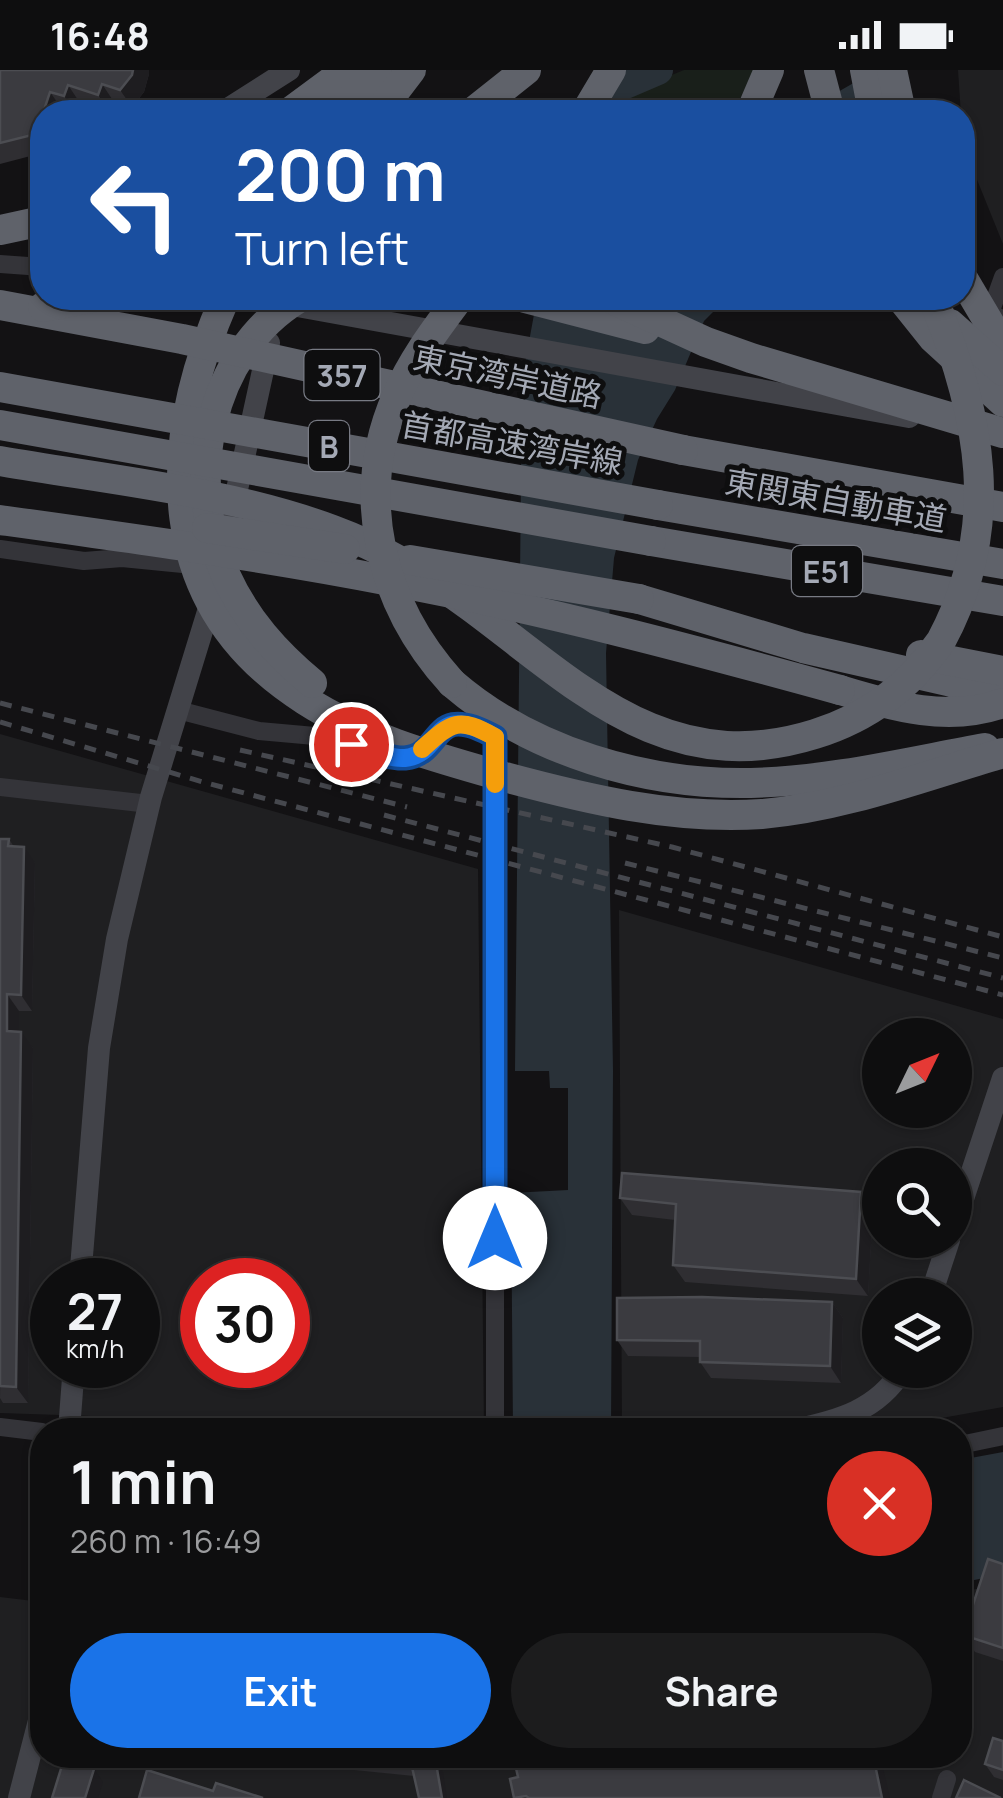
<!DOCTYPE html>
<meta charset="utf-8">
<style>
body{margin:0;font-family:Manrope,"Noto Sans JP",sans-serif;background:#1c1c1d;color:#f1f3f6;height:100vh;display:flex;flex-direction:column;font-size:38px;white-space:nowrap}
*{box-sizing:border-box;margin:0}
p{font-size:32px;color:#9b9c9e}
.icon{flex:none;width:55px;height:55px;fill:none;stroke:currentColor;stroke-width:2;stroke-linecap:round;stroke-linejoin:round}
.map{position:relative;flex:1;overflow:hidden}
.side{position:absolute;left:30px;top:1348px;width:942px;height:350px;display:flex;flex-direction:column;background:#0e0e0f;border-radius:40px;box-shadow:0 2px 8px #0004,0 0 0 2px #2e2e2f}
.side>*{flex:none}
.banner{position:absolute;left:30px;top:30px;width:945px;height:210px;border-radius:40px;box-shadow:0 2px 8px #0004,0 0 0 2px #2e2e2f;background:#1a4fa0;color:#fff;overflow:hidden}
.needle{width:65px;rotate:47deg}
.controls{position:absolute;left:862px;top:948px;display:grid;gap:20px}
.controls a{display:grid;place-items:center;width:110px;height:110px;border-radius:50%;background:#0e0e0f;box-shadow:0 2px 8px #0004,0 0 0 2px #2e2e2f;font-size:50px}
.speed{position:absolute;left:30px;top:1188px;display:flex;gap:20px;font-size:50px;font-weight:700;text-align:center}
.speed>*{display:grid;place-content:center;width:130px;height:130px;border-radius:50%;background:#0e0e0f;box-shadow:0 2px 8px #0004,0 0 0 2px #2e2e2f;line-height:1}
.speed small{font-size:25px;font-weight:400}
.speed .limit{border:15px solid #d22;background:#fff;color:#111}
.pin{position:absolute;display:grid;place-items:center;width:85px;height:85px;color:#fff;margin:-42px;border:5px solid #fff;border-radius:50%;box-shadow:0 2px 10px #0007}
.me{position:absolute;width:110px;margin:-55px;rotate:0deg;stroke-linejoin:round;filter:drop-shadow(0 0 8px #0008)}
.turn{display:flex;align-items:center;gap:35px;height:210px;padding:0 40px;font-size:45px}
.turn .icon{width:130px;height:130px;stroke-width:2.5}
.turn b{display:block;font-size:70px;line-height:85px}
.round{display:grid;place-items:center;flex:none;width:105px;height:105px;border-radius:52px;background:#1c1c1d}
.summary{display:flex;align-items:center;justify-content:space-between;height:170px;padding:0 40px}
h1{font-size:60px;font-weight:700;line-height:75px}
.button{display:flex;gap:20px;margin-top:auto;padding:20px 40px}
.button a{flex:1;height:115px;border-radius:60px;background:#1a73e8;color:#fff;font-size:40px;font-weight:700;line-height:115px;text-align:center}
.button a+a{background:#1c1c1d;color:#f1f3f6}
.status{display:flex;justify-content:space-between;align-items:center;height:70px;padding:0 50px;background:#0e0e0f;direction:ltr}
.status svg{height:28px;fill:currentColor}
.map>svg:first-child{display:block}
.built{fill:#1f1f21;fill-rule:evenodd}
.green{fill:#191f1a}
.water{fill:#293138}
.pier{fill:#131214}
.lines{fill:none;stroke-linecap:round;stroke-linejoin:round}
.river{stroke:#293138;stroke-width:30}
.street{stroke:#343439;stroke-width:18}
.secondary{stroke:#424349;stroke-width:22}
.highway{stroke:#5f626a;stroke-width:30}
.rail{stroke:#46484e;stroke-width:5;stroke-dasharray:12 10;stroke-linecap:butt}
.highway-bridge{stroke:#5f626a;stroke-width:30}
.wall{fill:#2f2e32}
.shaded-wall{fill:#1e1d20}
.building{fill:#3b3b40;stroke:#4c4d52;stroke-width:2.5}
.route-casing{stroke:#114b97;stroke-width:25}
.route{stroke:#1a73e8;stroke-width:18}
.slow{stroke:#f59e0b;stroke-width:18}
.labels{text-anchor:middle;dominant-baseline:central;stroke-width:10;stroke-linejoin:round;paint-order:stroke}
.shield{fill:#0e0e0f;stroke:#777a83;stroke-width:2.5}
.shield-label{font-size:30px;font-weight:bold;fill:#a4a9b5}
.street-label{font-size:32px;fill:#a4a9b5;stroke:#0e0e0f}
</style>
<div class="status"><b>16:48</b><svg viewBox="0 0 49 12"><path d="M0 12V9h3v3zM5 12V6h3v6zM10 12V3h3v9zM15 12V0h3v12zM26 1h20v11H26zM47 4h2v5h-2z"/></svg></div>
<div class="map">
<svg width="1003" height="1728" viewBox="0 0 1003 1728">
<rect width="100%" height="100%" fill="#131214"/>
<!-- built -->
<g class="built">
<polygon points="958,0 1003,0 1003,174 963,75"/>
<path d="M0,664L478,799L484,1359L0,1343ZM52,1210H138V1295H52ZM202,1210H288V1295H202Z"/>
<path d="M619,840L1003,949V1337L875,1360H622ZM880,965H955V1040H880ZM880,1095H955V1170H880ZM880,1225H955V1300H880Z"/>
<polygon points="1003,1514 1003,1728 0,1728 0,1527 42,1532 42,1685 960,1685 960,1522"/>
</g>
<!-- green -->
<polygon class="green" points="684,0 755,0 733,42 607,42 625,24"/>
<!-- water -->
<g class="water">
<polygon points="537,228 737,228 725,230 704,251 675,320 657,349 638,390 614,488 606,583 613,1001 611,1360 513,1360 511,1123 568,1120 568,1018 550,1018 549,1001 515,1001 522,310"/>
<polygon points="1003,1382 1003,1504 960,1513 960,1390"/>
</g>
<!-- pier -->
<polygon class="pier" points="511,1349 615,1349 614,1360 511,1360"/>
<g class="lines">
<!-- river -->
<g class="river">
<polyline points="589,40 602,24 658,0"/>
<polyline points="833,42 889,10"/>
</g>
<!-- street -->
<g class="street">
<polyline points="0,194 42,197"/>
<polyline points="998,247 989,246 1003,207"/>
<polyline points="0,479 84,491 122,488 203,496"/>
<polyline points="178,640 259,661 326,667 393,686"/>
<path d="M417,683C449,655 455,644 495,667V1360"/>
<polyline points="0,717 149,734"/>
<polyline points="0,1357 42,1362"/>
<polyline points="960,1375 1003,1366"/>
<polyline points="941,1728 947,1709"/>
</g>
<!-- secondary -->
<g class="secondary">
<polyline points="223,42 289,0"/>
<polyline points="253,228 909,347"/>
<polyline points="231,447 269,273"/>
<polyline points="955,1153 1003,1008"/>
<polyline points="80,1210 99,978 117,869 151,727 214,522"/>
<polyline points="931,1225 949,1170"/>
<polyline points="69,1360 74,1295"/>
<path d="M794,1360C838,1351 878,1340 902,1300"/>
<polyline points="19,1728 42,1639"/>
</g>
<!-- highway -->
<g class="highway">
<polyline points="819,0 830,42"/>
<polyline points="865,0 873,42"/>
<polyline points="892,0 901,42"/>
<polyline points="290,42 347,0"/>
<polyline points="340,42 377,0"/>
<polyline points="379,42 411,0"/>
<polyline points="473,42 526,0"/>
<polyline points="586,42 611,0"/>
<polyline points="751,42 769,0"/>
<polyline points="0,160 42,151"/>
<polyline points="962,207 1003,276"/>
<polyline points="525,228 645,259"/>
<polyline points="610,228 706,272 751,288 1003,363"/>
<polyline points="901,228 933,268 1003,332"/>
<polyline points="950,254 1003,301"/>
<polyline points="683,380 1003,437"/>
<polyline points="658,435 1003,494"/>
<polyline points="651,471 1003,531"/>
<polyline points="639,529 803,578 948,611 1003,629"/>
<polyline points="921,585 1003,601"/>
<path d="M452,613C532,682 646,715 751,713C830,711 908,692 985,678"/>
<path d="M840,620C893,636 948,653 1003,633"/>
</g>
<!-- rail -->
<g class="rail">
<polyline points="0,633 407,737"/>
<polyline points="0,652 203,712 1003,925"/>
<polyline points="240,680 672,777 1003,867"/>
<polyline points="384,745 1003,908"/>
<polyline points="625,793 1003,888"/>
</g>
<!-- highway-bridge -->
<g class="highway-bridge">
<path d="M225,228C161,374 154,534 305,630C364,668 434,687 501,706C586,729 673,750 762,744C844,737 924,706 1003,683"/>
<path d="M299,228C207,283 184,412 226,506C246,550 276,583 312,613"/>
<polyline points="0,235 182,269 683,380"/>
<polyline points="43,237 91,228"/>
<polyline points="0,317 658,435"/>
<polyline points="0,355 651,471"/>
<path d="M0,391C110,410 227,421 333,460C382,478 429,506 471,537C579,617 668,710 815,664C867,648 910,616 941,571C1003,456 981,346 933,228"/>
<path d="M0,450C130,468 261,486 390,511C541,539 691,579 840,620"/>
<polyline points="207,458 345,479"/>
<polyline points="410,490 639,529"/>
<path d="M452,613C380,534 353,426 397,326C412,290 436,259 459,228"/>
</g>
</g>
<!-- wall -->
<g class="wall">
<polygon points="0,0 149,0 149,4 144,22 132,37 114,32 110,42 80,33 76,42 62,39 61,42 42,42 42,83 0,94"/>
<polygon points="9,769 14,777 35,793 32,941 19,941 19,962 33,978 28,1333 3,1333 0,1328"/>
<polygon points="620,1128 873,1139 868,1226 685,1212 673,1195 675,1150 632,1145"/>
<polygon points="832,1232 843,1248 841,1313 711,1308 700,1292 700,1287 628,1286 617,1270"/>
<polygon points="1003,1494 1003,1591 975,1582 963,1565"/>
<polygon points="1003,1671 1003,1710 994,1707 985,1694"/>
<polygon points="205,1685 420,1685 419,1696 443,1702 414,1706"/>
</g>
<!-- shaded-wall -->
<g class="shaded-wall">
<polygon points="133,0 149,0 149,4 144,22 132,37 120,20"/>
<polygon points="102,14 114,32 110,42 98,25"/>
<polygon points="68,15 80,33 76,42 64,26"/>
<polygon points="50,22 62,39 61,42 43,42"/>
<polygon points="42,45 42,72 36,64"/>
<polygon points="24,777 35,793 32,941 21,925"/>
<polygon points="7,924 19,941 19,978 7,961"/>
<polygon points="21,962 33,978 28,1333 16,1317"/>
<polygon points="861,1122 873,1139 868,1226 856,1209"/>
<polygon points="832,1232 843,1248 841,1313 830,1296"/>
<polygon points="408,1685 420,1685 418,1707 407,1691"/>
<polygon points="873,1685 880,1685 890,1728 882,1728"/>
<polygon points="436,1693 443,1702 447,1728 442,1728"/>
<polygon points="94,1699 103,1712 98,1728 85,1728"/>
</g>
<!-- building -->
<g class="building">
<polygon points="0,0 133,0 132,5 120,20 102,14 98,25 68,15 64,26 50,22 36,64 0,73"/>
<polygon points="0,769 9,769 8,776 24,777 21,925 7,924 7,961 21,962 16,1317 0,1316"/>
<polygon points="622,1103 861,1122 856,1209 673,1195 676,1134 620,1128"/>
<polygon points="702,1227 832,1232 830,1296 700,1292 700,1271 617,1270 617,1228"/>
<polygon points="988,1489 1003,1494 1003,1578 963,1565"/>
<polygon points="993,1668 1003,1671 1003,1700 985,1694"/>
<polygon points="352,1685 408,1685 407,1691"/>
<polygon points="513,1685 873,1685 882,1728 529,1728 526,1726 514,1728 510,1709 518,1707"/>
<polygon points="64,1689 94,1699 85,1728 52,1728"/>
<polygon points="436,1693 442,1728 419,1728 412,1697"/>
<polygon points="147,1700 213,1721 216,1713 263,1728 139,1728"/>
<polygon points="964,1710 1001,1728 956,1728"/>
</g>
<g class="lines">
<defs>
<path id="route" d="M351,674C367,679 388,689 405,688C445,684 429,630 495,667V1168"/>
</defs>
<!-- route casing -->
<use href="#route" class="route-casing"/>
<!-- route -->
<use href="#route" class="route"/>
<!-- slow -->
<path class="slow" d="M422,679C452,652 458,646 495,667V714"/>
</g>
<g class="labels">
<!-- shield labels -->
<g class="shield">
<rect x="304.5" y="280" width="75" height="50" rx="8"/>
<rect x="309" y="351" width="40" height="50" rx="8"/>
<rect x="792" y="476" width="70" height="50" rx="8"/>
</g>
<g class="shield-label">
<text x="342" y="305">357</text>
<text x="329" y="376">B</text>
<text x="827" y="501">E51</text>
</g>
<!-- street labels -->
<g class="street-label">
<text transform="translate(508 306) rotate(12)">東京湾岸道路</text>
<text transform="translate(512 373) rotate(10)">首都高速湾岸線</text>
<text transform="translate(836 430) rotate(10)">東関東自動車道</text>
</g>
</g>
</svg>
<div class="controls">
<a><svg class="needle" viewBox="-14 -14 28 28"><path d="M0-13l5 13h-10z" fill="#e53935"/><path d="M0 13l5-13h-10z" fill="#9b9c9e"/></svg></a>
<a><svg class="icon" aria-label="search" viewBox="0 0 24 24"><circle cx="10" cy="10" r="6"/><path d="M15 15l6 6"/></svg></a>
<a><svg class="icon" aria-label="layers" viewBox="0 0 24 24"><path d="M12 4l9 5-9 5-9-5zM3 14l9 5 9-5"/></svg></a>
</div>
<div class="speed"><div>27<small>km/h</small></div><div class="limit">30</div></div>
<div class="pin" style="left:351px;top:674px;background:#d93025"><svg class="icon" aria-label="arrive" viewBox="0 0 24 24"><path d="M6 21V4h12l-3 4 3 4H6"/></svg></div>
<svg class="me" style="left:495px;top:1168px" viewBox="-20 -20 40 40"><circle r="19" fill="#fff"/><path d="M0-13L10 11 0 6-10 11z" fill="#1a73e8"/></svg>
<div class="banner">
<div class="turn"><svg class="icon" aria-label="left" viewBox="0 0 24 24"><path d="M17 20v-9H6M10 6l-5 5 5 5"/></svg><div><b>200 m</b>Turn left</div></div>
</div>
<section class="side">
<div class="summary"><div><h1>1 min</h1><p>260 m · 16:49</p></div><a class="round" style="background:#d93025;color:#fff"><svg class="icon" aria-label="close" viewBox="0 0 24 24"><path d="M6 6l12 12M18 6L6 18"/></svg></a></div>
<div class="button"><a>Exit</a><a>Share</a></div>
</section>
</div>
